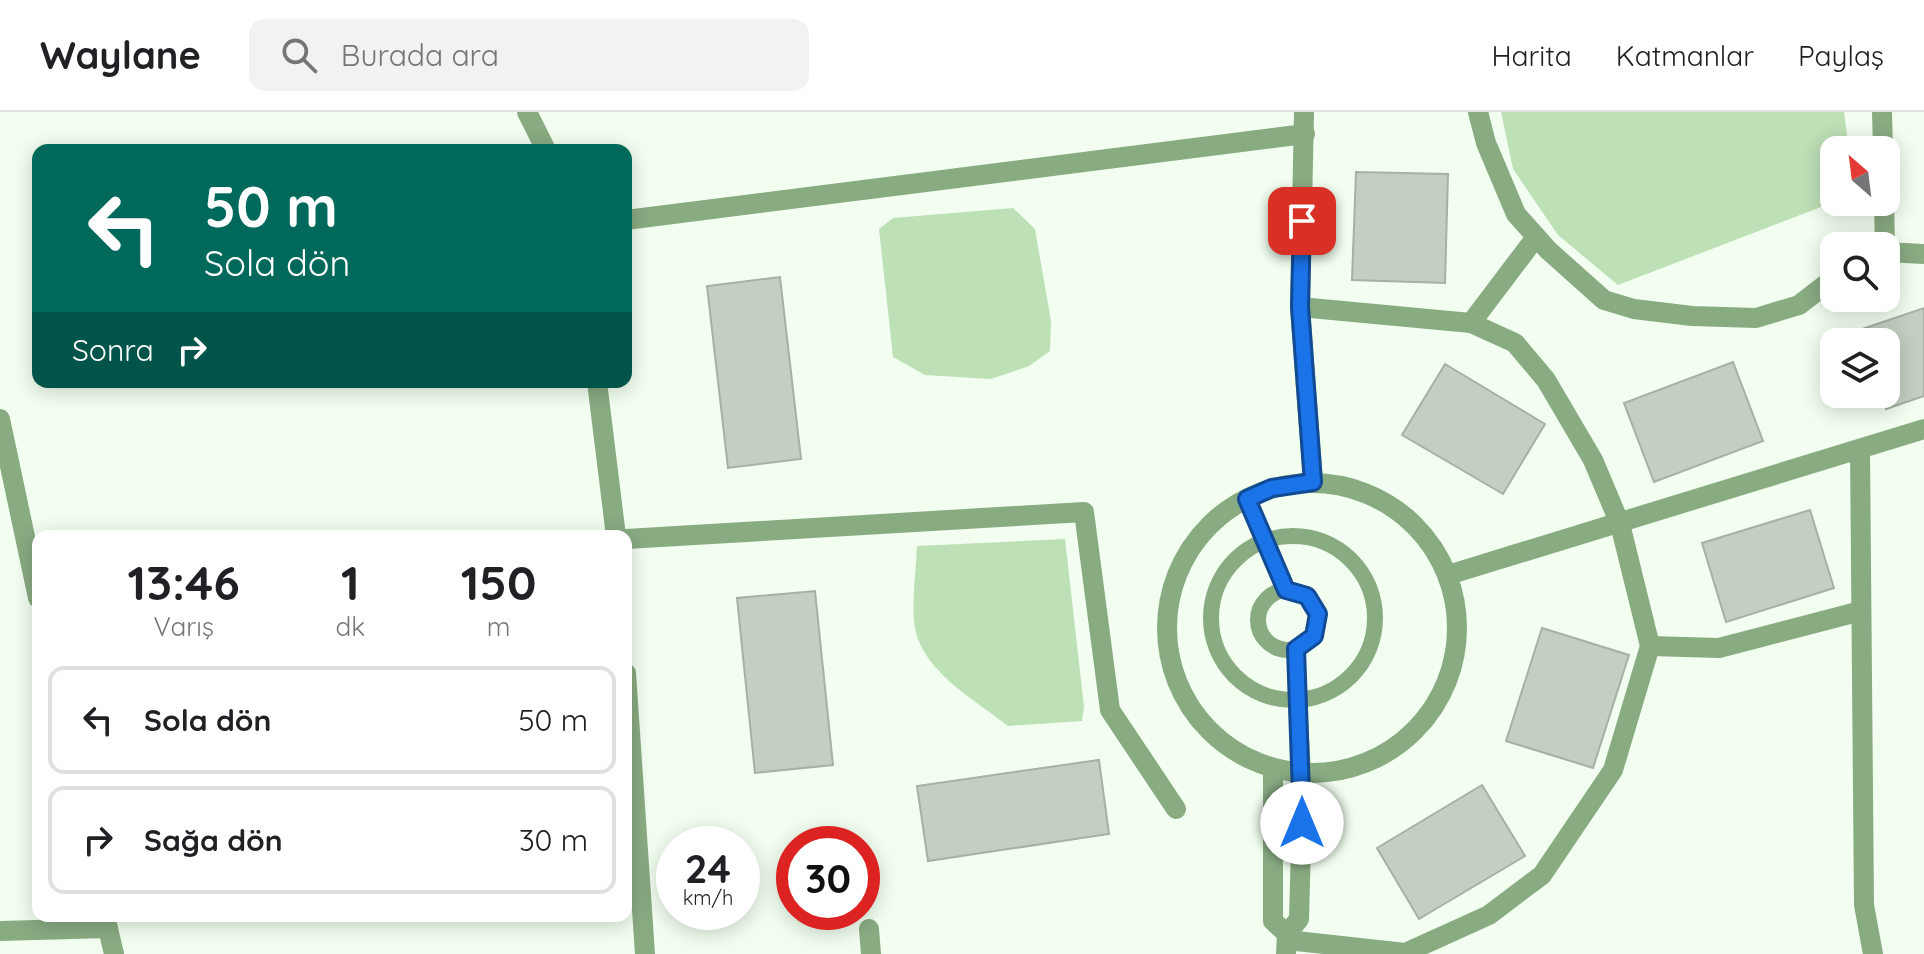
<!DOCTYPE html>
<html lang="tr">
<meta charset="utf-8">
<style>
body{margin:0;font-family:Quicksand,sans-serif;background:#f2f2f2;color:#202124;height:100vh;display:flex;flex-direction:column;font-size:30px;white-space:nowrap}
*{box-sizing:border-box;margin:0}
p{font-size:26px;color:#757577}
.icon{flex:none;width:44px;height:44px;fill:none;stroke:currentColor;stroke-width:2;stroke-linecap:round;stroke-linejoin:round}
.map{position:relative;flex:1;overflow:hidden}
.sheet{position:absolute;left:32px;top:418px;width:600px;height:392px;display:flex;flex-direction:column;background:#fff;border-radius:16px;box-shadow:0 4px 20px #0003}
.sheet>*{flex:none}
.hud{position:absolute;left:32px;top:32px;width:600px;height:244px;border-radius:16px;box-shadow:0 4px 20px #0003;background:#00695c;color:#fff;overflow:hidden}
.needle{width:52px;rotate:332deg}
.buttons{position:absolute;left:1820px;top:24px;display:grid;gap:16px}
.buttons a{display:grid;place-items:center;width:80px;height:80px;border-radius:16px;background:#fff;box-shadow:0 4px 20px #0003;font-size:40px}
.speed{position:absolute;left:656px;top:714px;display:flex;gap:16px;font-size:40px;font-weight:700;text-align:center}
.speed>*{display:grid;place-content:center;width:104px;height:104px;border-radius:50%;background:#fff;box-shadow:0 4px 20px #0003;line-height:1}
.speed small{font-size:20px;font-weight:400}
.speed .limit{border:12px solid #d22;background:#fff;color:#111}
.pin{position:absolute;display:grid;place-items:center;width:68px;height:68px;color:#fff;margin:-34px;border-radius:16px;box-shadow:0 4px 12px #0006}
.me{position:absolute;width:88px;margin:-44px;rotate:0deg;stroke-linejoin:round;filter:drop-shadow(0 0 6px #0008)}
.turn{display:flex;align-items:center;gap:28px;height:168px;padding:0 40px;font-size:36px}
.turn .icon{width:104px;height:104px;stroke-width:2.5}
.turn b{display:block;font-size:56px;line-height:68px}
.then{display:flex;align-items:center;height:76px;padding:0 40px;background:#0003;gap:16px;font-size:30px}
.eta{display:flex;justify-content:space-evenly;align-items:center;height:136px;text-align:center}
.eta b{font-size:48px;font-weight:700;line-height:56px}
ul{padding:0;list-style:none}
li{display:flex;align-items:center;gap:24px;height:108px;margin:0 16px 12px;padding:0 24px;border:4px solid #e0e0e0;border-radius:16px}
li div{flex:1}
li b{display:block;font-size:30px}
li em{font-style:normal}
header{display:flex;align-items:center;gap:48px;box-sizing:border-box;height:112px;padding:0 40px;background:#fff;border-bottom:2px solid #e0e0e0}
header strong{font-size:38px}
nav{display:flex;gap:44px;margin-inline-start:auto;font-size:28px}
.search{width:560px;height:72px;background:#f2f2f2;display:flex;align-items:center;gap:20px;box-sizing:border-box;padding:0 28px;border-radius:16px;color:#757577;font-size:30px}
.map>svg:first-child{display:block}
.green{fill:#bde0b6}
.building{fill:#c3d0c1;stroke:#a5b1a3;stroke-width:2}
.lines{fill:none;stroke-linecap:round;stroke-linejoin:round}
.service{stroke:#89ab82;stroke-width:16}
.minor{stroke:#89ab82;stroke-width:20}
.route-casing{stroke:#114b97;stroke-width:20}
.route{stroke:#1a73e8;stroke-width:14}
</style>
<header>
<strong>Waylane</strong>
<div class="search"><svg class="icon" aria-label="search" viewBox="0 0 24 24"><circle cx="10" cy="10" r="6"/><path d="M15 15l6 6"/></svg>Burada ara</div>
<nav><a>Harita</a><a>Katmanlar</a><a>Paylaş</a></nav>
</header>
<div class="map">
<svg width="1924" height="842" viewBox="0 0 1924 842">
<rect width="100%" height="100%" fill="#f2fff0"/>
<!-- green -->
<g class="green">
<polygon points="1501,0 1844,0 1849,38 1834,38 1834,90 1618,173 1558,123 1513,57"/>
<polygon points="1013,96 1035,117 1051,209 1050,239 1029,254 991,267 925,263 893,245 879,117 893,106"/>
<path d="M1065,427L1084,595L1082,609L1008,614C973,586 920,559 914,510C912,486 916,459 917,434Z"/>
</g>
<!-- building -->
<g class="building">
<polygon points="1356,60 1448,62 1445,171 1352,168"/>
<polygon points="780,165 801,347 728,356 707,174"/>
<polygon points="1924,196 1924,284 1886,297 1886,230 1837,230 1836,226"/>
<polygon points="1733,250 1763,329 1654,370 1624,291"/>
<polygon points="1445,252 1545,312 1503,382 1402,323"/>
<polygon points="1810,398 1834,476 1726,510 1702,431"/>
<polygon points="815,479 833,653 755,661 737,486"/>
<polygon points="1542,516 1629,543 1593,656 1506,629"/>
<polygon points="1099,648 1109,722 928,749 917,674"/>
<polygon points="1482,673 1525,744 1419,807 1377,736"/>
</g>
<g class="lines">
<!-- service -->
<g class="service">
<polyline points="1247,387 1286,478"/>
<circle cx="1293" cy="506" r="82"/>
<circle cx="1288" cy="508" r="30"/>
<polyline points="1296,537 1303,660"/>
</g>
<!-- minor -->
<g class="minor">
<polyline points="527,0 546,38"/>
<polyline points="1304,0 1300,195 1313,370"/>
<polyline points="1478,0 1486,31 1516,102 1548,138 1604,188 1634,197 1692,204 1756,206 1799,193 1834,166"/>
<polyline points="1882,0 1883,38"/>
<polyline points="1884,90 1885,134"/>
<polyline points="626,108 1305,22"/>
<polyline points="1886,140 1924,142"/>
<polyline points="1471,211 1536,125"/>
<polyline points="597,270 616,424"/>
<polyline points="0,307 38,486"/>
<polyline points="1860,337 1864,793 1873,842"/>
<circle cx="1312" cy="516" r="145"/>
<polyline points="626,427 1084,400 1110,598 1176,697"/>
<polyline points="1448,463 1924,317"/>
<polyline points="1650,534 1719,536 1861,499"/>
<polyline points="626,561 645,842"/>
<polyline points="1273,656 1273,809 1287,822"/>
<polyline points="105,804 114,842"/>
<polyline points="869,817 871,842"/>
<polyline points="0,819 108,816"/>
<polyline points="1287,828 1405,841 1489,803 1542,763 1613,658 1650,534 1620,412 1593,348 1546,268 1515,231 1471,211 1300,195"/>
<polyline points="1286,842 1287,822 1299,807 1303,660"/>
</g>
</g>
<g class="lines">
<defs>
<polyline id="route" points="1302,109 1300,195 1313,370 1272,376 1247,387 1286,478 1307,484 1318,502 1314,524 1296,537 1302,711"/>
</defs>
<!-- route casing -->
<use href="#route" class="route-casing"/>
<!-- route -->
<use href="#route" class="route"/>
</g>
</svg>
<div class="buttons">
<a><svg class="needle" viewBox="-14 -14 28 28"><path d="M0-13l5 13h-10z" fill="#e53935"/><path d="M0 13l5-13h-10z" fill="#757577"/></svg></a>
<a><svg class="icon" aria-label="search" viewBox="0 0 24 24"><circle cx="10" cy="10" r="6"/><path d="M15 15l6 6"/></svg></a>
<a><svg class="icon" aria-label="layers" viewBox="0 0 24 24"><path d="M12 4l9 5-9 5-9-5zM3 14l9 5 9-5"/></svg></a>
</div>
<div class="speed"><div>24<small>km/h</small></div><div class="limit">30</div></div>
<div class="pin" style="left:1302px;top:109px;background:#d93025"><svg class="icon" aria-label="arrive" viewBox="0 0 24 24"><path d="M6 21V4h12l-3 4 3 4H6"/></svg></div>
<svg class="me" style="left:1302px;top:711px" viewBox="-20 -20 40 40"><circle r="19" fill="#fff"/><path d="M0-13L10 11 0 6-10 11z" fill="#1a73e8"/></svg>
<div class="hud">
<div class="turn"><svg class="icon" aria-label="left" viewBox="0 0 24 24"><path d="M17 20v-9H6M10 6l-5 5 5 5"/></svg><div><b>50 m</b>Sola dön</div></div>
<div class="then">Sonra<svg class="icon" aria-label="right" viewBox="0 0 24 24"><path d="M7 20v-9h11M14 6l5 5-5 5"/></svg></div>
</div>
<section class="sheet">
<div class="eta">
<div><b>13:46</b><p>Varış</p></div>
<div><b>1</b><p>dk</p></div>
<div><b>150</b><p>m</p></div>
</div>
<ul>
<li><svg class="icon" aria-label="left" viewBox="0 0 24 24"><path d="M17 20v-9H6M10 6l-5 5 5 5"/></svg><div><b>Sola dön</b></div><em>50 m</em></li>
<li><svg class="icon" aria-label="right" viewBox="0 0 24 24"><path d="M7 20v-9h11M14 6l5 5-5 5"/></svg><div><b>Sağa dön</b></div><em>30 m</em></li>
</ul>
</section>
</div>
